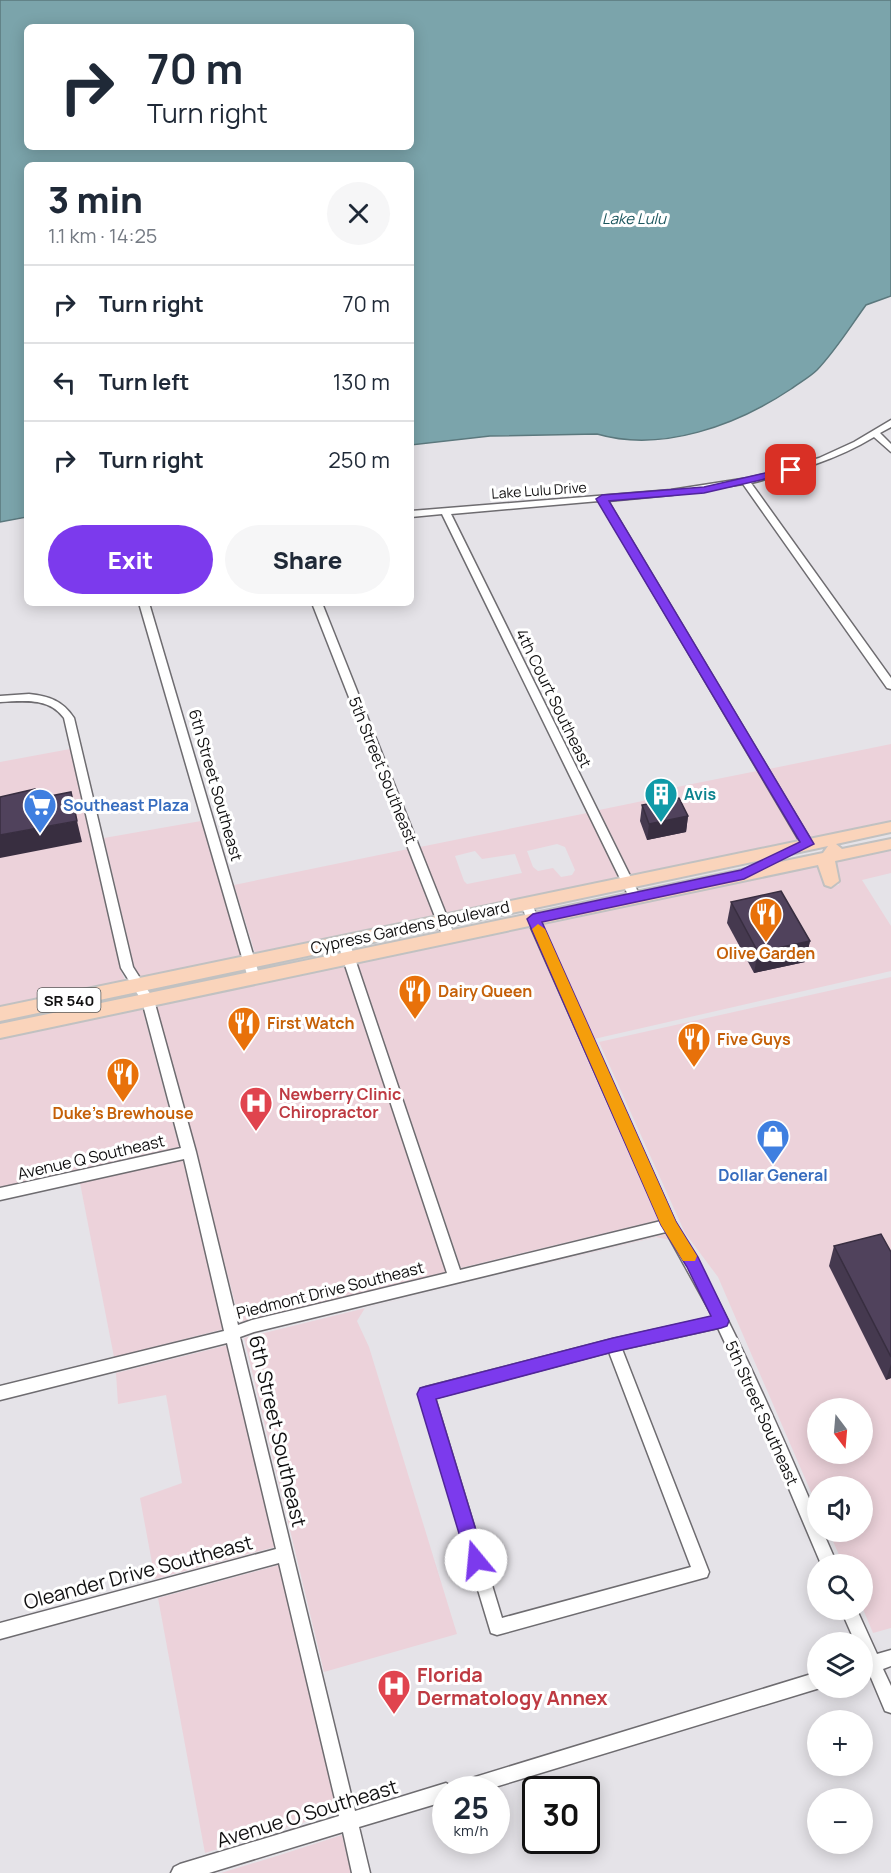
<!DOCTYPE html>
<meta charset="utf-8">
<style>
body{margin:0;font-family:Manrope,sans-serif;background:#f6f6f7;color:#1f2937;height:100vh;display:flex;flex-direction:column;font-size:22px;white-space:nowrap}
*{box-sizing:border-box;margin:0}
p{font-size:20px;color:#747a83}
.icon{flex:none;width:33px;height:33px;fill:none;stroke:currentColor;stroke-width:2;stroke-linecap:round;stroke-linejoin:round}
.map{position:relative;flex:1;overflow:hidden}
.panel{position:absolute;left:24px;top:162px;width:390px;height:444px;display:flex;flex-direction:column;background:#fff;border-radius:9px;box-shadow:0 3px 15px #0003}
.panel>*{flex:none}
.guide{position:absolute;left:24px;top:24px;width:390px;height:126px;border-radius:9px;box-shadow:0 3px 15px #0003;background:#fff;color:#1f2937;overflow:hidden}
.needle{width:39px;rotate:164deg}
.buttons{position:absolute;left:807px;top:1398px;display:grid;gap:12px}
.buttons a{display:grid;place-items:center;width:66px;height:66px;border-radius:50%;background:#fff;box-shadow:0 3px 15px #0003;font-size:30px}
.speed{position:absolute;left:432px;top:1776px;display:flex;gap:12px;font-size:30px;font-weight:700;text-align:center}
.speed>*{display:grid;place-content:center;width:78px;height:78px;border-radius:50%;background:#fff;box-shadow:0 3px 15px #0003;line-height:1}
.speed small{font-size:15px;font-weight:400}
.speed .limit{border:3px solid #111;border-radius:9px;background:#fff;color:#111}
.pin{position:absolute;display:grid;place-items:center;width:51px;height:51px;color:#fff;margin:-26px;border-radius:12px;box-shadow:0 3px 9px #0006}
.me{position:absolute;width:66px;margin:-33px;rotate:343deg;stroke-linejoin:round;filter:drop-shadow(0 0 4px #0008)}
.turn{display:flex;align-items:center;gap:21px;height:126px;padding:0 24px;font-size:27px}
.turn .icon{width:78px;height:78px;stroke-width:2.5}
.turn b{display:block;font-size:42px;line-height:51px}
.round{display:grid;place-items:center;flex:none;width:63px;height:63px;border-radius:32px;background:#f6f6f7}
.head{display:flex;align-items:center;justify-content:space-between;height:102px;padding:0 24px}
h1{font-size:36px;font-weight:800;line-height:45px}
.cta{display:flex;gap:12px;margin-top:auto;padding:12px 24px}
.cta a{flex:1;height:69px;border-radius:36px;background:#7c3aed;color:#fff;font-size:24px;font-weight:800;line-height:69px;text-align:center}
.cta a+a{background:#f6f6f7;color:#1f2937}
ul{padding:0;list-style:none}
li{display:flex;align-items:center;gap:18px;height:78px;padding:0 24px;border-top:2px solid #e0e1e3}
li div{flex:1}
li b{display:block;font-size:22px}
li em{font-style:normal}
.map>svg:first-child{display:block}
.commercial{fill:#ecd2da;fill-rule:evenodd}
.water{fill:#7ba4ab;stroke:#5b787d;stroke-width:1.5;fill-rule:evenodd}
.lines{fill:none;stroke-linecap:round;stroke-linejoin:round}
.minor-casing{stroke:#6e6c70;stroke-width:3}
.major-casing{stroke:#c1c1c1;stroke-width:4}
.minor{fill:#fff;fill-rule:evenodd}
.major{fill:#fad4bb;fill-rule:evenodd}
.wall{fill:#45394f}
.shaded-wall{fill:#382e40}
.building{fill:#50425c;stroke:#382e40;stroke-width:1.5}
.route{fill:#7c3aed;stroke:#51269a;stroke-width:1.5}
.slow{fill:#f59e0b}
.labels{text-anchor:middle;dominant-baseline:central;stroke-width:6;stroke-linejoin:round;paint-order:stroke}
.far-street-label{font-size:14px;fill:#111011;stroke:#fff}
.far-water-label{font-size:15px;font-style:italic;fill:#1b565e;stroke:#fff}
.shield{fill:#fff;stroke:#585858;stroke-width:1.5}
.shield-label{font-size:15px;font-weight:bold;fill:#111011}
.street-label{font-size:16px;fill:#111011;stroke:#fff}
.culture-label{font-size:16px;font-weight:bold;fill:#0d838f;stroke:#fff;text-anchor:start}
.shop-label{font-size:16px;font-weight:bold;fill:#366cbe;stroke:#fff;text-anchor:start}
.food-label{font-size:16px;font-weight:bold;fill:#c56008;stroke:#fff;text-anchor:start}
.health-label{font-size:16px;font-weight:bold;fill:#be3a42;stroke:#fff;text-anchor:start}
.near-street-label{font-size:20px;fill:#111011;stroke:#fff}
.near-health-label{font-size:20px;font-weight:bold;fill:#be3a42;stroke:#fff;text-anchor:start}
</style>
<div class="map">
<svg width="891" height="1873" viewBox="0 0 891 1873">
<rect width="100%" height="100%" fill="#e5e3e8"/>
<!-- commercial -->
<g class="commercial">
<polygon points="891,744 891,820 810,838 769,769"/>
<polygon points="70,749 120,969 126,982 0,1008 0,762"/>
<polygon points="757,771 798,840 631,875 599,810 667,796 667,789"/>
<path d="M587,813L618,878L447,914L420,847ZM557,844L565,847L575,870L572,875L561,877L553,868L538,871L533,867L527,851ZM475,851L482,859L515,854L522,873L467,884L464,881L455,856Z"/>
<polygon points="201,821 242,956 141,978 134,966 104,838"/>
<polygon points="408,849 434,917 255,953 234,885"/>
<polygon points="891,849 891,873 862,880 891,926 891,971 594,1039 542,923 819,864 819,873 827,887 839,885 833,872 833,861"/>
<polygon points="529,925 659,1220 461,1268 357,962"/>
<polygon points="344,965 446,1272 240,1322 156,1004"/>
<path d="M891,977V1628L873,1633L863,1609L862,1564H843L829,1532H862V1486H818L817,1506L718,1277L685,1233L599,1042ZM818,1408H862V1454H818Z"/>
<polygon points="142,1007 179,1147 0,1187 0,1037"/>
<polygon points="183,1160 224,1329 114,1357 80,1183"/>
<polygon points="666,1234 670,1240 656,1237 365,1308 357,1321 369,1347 457,1634 324,1672 244,1338"/>
<polygon points="228,1345 275,1547 155,1579 140,1498 182,1483 166,1395 118,1404 116,1373"/>
<polygon points="279,1565 337,1812 205,1853 158,1598"/>
<polygon points="342,1835 351,1873 221,1873 280,1855"/>
</g>
<!-- water -->
<path class="water" d="M0,0H891V296L866,305C850,327 836,350 817,370C810,377 799,383 791,389C737,425 662,453 597,434L490,436L411,445V165H27V517L0,522ZM27,27H411V147H27Z"/>
<g class="lines">
<defs>
<g id="minor">
<path d="M891,420V427L880,433L891,444V452L874,437C836,460 794,472 751,483L891,678V689L887,688L743,484L671,495L608,501L813,844L807,848L803,847L599,501L451,514L641,898L639,901H631L442,514L411,517V511L671,490L748,478L782,470L819,458L854,442Z"/>
<polygon points="139,603 149,603 260,978 258,981 250,981 248,978"/>
<polygon points="312,603 322,603 455,937 453,940 445,940 443,937"/>
<path d="M29,694C49,696 63,701 74,718L133,967L154,1000L196,1152L238,1325L252,1320L447,1273L337,941L343,937L349,941L460,1270L661,1221L520,903L522,900H530L675,1222C731,1317 774,1418 818,1519V1532H823L837,1564H821L748,1392L718,1328L622,1349L709,1572L707,1577L497,1635L491,1633L419,1394L421,1389L426,1387L613,1339L713,1317L666,1232L254,1332L240,1337L355,1811L446,1783L449,1785L818,1672V1688H820L485,1790H446V1801L359,1827L370,1873H352L343,1832L209,1873H171L174,1867L180,1864L339,1816L279,1563L0,1639V1623L276,1549L227,1343L0,1400V1386L224,1331L184,1159L0,1200V1188L181,1148L142,1001L121,968L64,718C49,697 23,701 0,702V696ZM609,1352L691,1567L502,1618L435,1398Z"/>
<polygon points="841,1610 857,1610 877,1654 891,1650 891,1666 883,1669 891,1686 891,1713 885,1711 869,1673 862,1675 862,1642 855,1642"/>
</g>
<polygon id="major" points="891,822 891,832 836,844 842,849 891,839 891,849 835,861 839,881 831,887 825,885 818,865 0,1038 0,1024 823,853 828,846 0,1021 0,1007"/>
</defs>
<!-- minor casing -->
<use href="#minor" class="minor-casing"/>
<!-- major casing -->
<use href="#major" class="major-casing"/>
<!-- minor -->
<use href="#minor" class="minor"/>
<!-- major -->
<use href="#major" class="major"/>
</g>
<!-- wall -->
<g class="wall">
<polygon points="654,796 675,799 688,816 686,832 647,840 640,821 642,805 654,803"/>
<polygon points="731,902 810,941 805,962 754,973 727,923"/>
<polygon points="834,1246 891,1252 891,1378 886,1380 829,1266"/>
</g>
<!-- shaded-wall -->
<g class="shaded-wall">
<polygon points="688,816 686,832 647,840 649,824"/>
<polygon points="77,821 82,842 0,858 0,835"/>
<polygon points="810,941 805,962 754,973 758,952"/>
<polygon points="891,1364 891,1378 886,1380"/>
</g>
<!-- building -->
<g class="building">
<polygon points="35,789 35,799 71,792 77,821 0,835 0,797"/>
<polygon points="671,792 675,799 679,798 688,816 649,824 642,805 658,802 654,796"/>
<polygon points="781,891 810,941 758,952 731,902"/>
<polygon points="881,1234 891,1252 891,1357 834,1246"/>
</g>
<!-- route -->
<polygon class="route" points="791,467 795,468 795,472 704,493 609,501 814,844 744,879 542,922 676,1222 698,1257 729,1321 727,1326 721,1328 613,1352 436,1399 485,1560 482,1566 476,1568 469,1566 467,1560 417,1394 420,1388 613,1338 711,1316 687,1267 661,1225 527,919 533,914 741,870 800,842 596,499 602,495 704,487"/>
<!-- slow -->
<polygon class="slow" points="538,924 545,929 676,1222 697,1256 695,1261 683,1261 661,1225 532,929"/>
<!-- icons -->
<defs>
<symbol id="building-pin" viewBox="-11 -11 22 30"><path d="M0 17L-7.5 6A9.5 9.5 0 1 1 7.5 6Z" fill="#0f9aa8" stroke="#fff"/><path d="M-4-6H4V6H1V3H-1V6H-4ZM-2.5-4.3h1.7v1.8h-1.7ZM.8-4.3h1.7v1.8H.8ZM-2.5-1h1.7V.8h-1.7ZM.8-1h1.7V.8H.8Z" fill="#fff"/></symbol>
<symbol id="supermarket-pin" viewBox="-11 -11 22 30"><path d="M0 17L-7.5 6A9.5 9.5 0 1 1 7.5 6Z" fill="#3f7fe0" stroke="#fff"/><path d="M-6-5.5h2.5l.6 2H6L4.5 2H-2.5L-4.4-4H-6ZM-1.5 3.2a1.3 1.3 0 1 0 .1 0ZM3 3.2a1.3 1.3 0 1 0 .1 0Z" fill="#fff"/></symbol>
<symbol id="restaurant-pin" viewBox="-11 -11 22 30"><path d="M0 17L-7.5 6A9.5 9.5 0 1 1 7.5 6Z" fill="#e8710a" stroke="#fff"/><path d="M-5-6h1v4h1v-4h1v4h1v-4h1v5L-1.5 .5V6h-2V.5L-5-1ZM5-6V6H3V1.5H1.5Q1.5-4 5-6Z" fill="#fff"/></symbol>
<symbol id="hospital-pin" viewBox="-11 -11 22 30"><path d="M0 17L-7.5 6A9.5 9.5 0 1 1 7.5 6Z" fill="#e0444e" stroke="#fff"/><path d="M-5-5h3v3.5h4V-5h3V5h-3V1.5h-4V5h-3Z" fill="#fff"/></symbol>
<symbol id="shop-pin" viewBox="-11 -11 22 30"><path d="M0 17L-7.5 6A9.5 9.5 0 1 1 7.5 6Z" fill="#3f7fe0" stroke="#fff"/><path d="M-5-2.5h2.3a2.7 3.5 0 0 1 5.4 0H5L5.5 6h-11ZM-1.5-2.5h3a1.5 2.3 0 0 0-3 0Z" fill="#fff"/></symbol>
</defs>
<g fill-rule="evenodd">
<use href="#building-pin" x="642" y="775" width="38" height="52"/>
<use href="#supermarket-pin" x="21" y="786" width="38" height="52"/>
<use href="#restaurant-pin" x="747" y="895" width="38" height="52"/>
<use href="#restaurant-pin" x="396" y="972" width="38" height="52"/>
<use href="#restaurant-pin" x="225" y="1004" width="38" height="52"/>
<use href="#restaurant-pin" x="675" y="1020" width="38" height="52"/>
<use href="#restaurant-pin" x="104" y="1055" width="38" height="52"/>
<use href="#hospital-pin" x="237" y="1084" width="38" height="52"/>
<use href="#shop-pin" x="754" y="1117" width="38" height="52"/>
<use href="#hospital-pin" x="375" y="1667" width="38" height="52"/>
</g>
<g class="labels">
<!-- far-street labels -->
<g class="far-street-label">
<text transform="translate(539 490) rotate(-4)">Lake Lulu Drive</text>
</g>
<!-- far-water labels -->
<g class="far-water-label">
<text x="634" y="218">Lake Lulu</text>
</g>
<!-- shield labels -->
<rect class="shield" x="37.5" y="988" width="63" height="24" rx="4.5"/>
<g class="shield-label">
<text x="69" y="1000">SR 540</text>
</g>
<!-- street labels -->
<g class="street-label">
<text transform="translate(554 698) rotate(64)">4th Court Southeast</text>
<text transform="translate(383 770) rotate(68)">5th Street Southeast</text>
<text transform="translate(216 785) rotate(74)">6th Street Southeast</text>
<text transform="translate(410 927) rotate(-12)">Cypress Gardens Boulevard</text>
<text transform="translate(91 1157) rotate(-13)">Avenue Q Southeast</text>
<text transform="translate(330 1290) rotate(-14)">Piedmont Drive Southeast</text>
<text transform="translate(762 1413) rotate(66)">5th Street Southeast</text>
</g>
<!-- culture labels -->
<g class="culture-label">
<text x="684" y="794">Avis</text>
</g>
<!-- shop labels -->
<g class="shop-label">
<text x="63" y="805">Southeast Plaza</text>
<text x="773" y="1175" text-anchor="middle">Dollar General</text>
</g>
<!-- food labels -->
<g class="food-label">
<text x="766" y="953" text-anchor="middle">Olive Garden</text>
<text x="438" y="991">Dairy Queen</text>
<text x="267" y="1023">First Watch</text>
<text x="717" y="1039">Five Guys</text>
<text x="123" y="1113" text-anchor="middle">Duke's Brewhouse</text>
</g>
<!-- health labels -->
<g class="health-label">
<text x="279" y="1094">Newberry Clinic<tspan x="279" dy="18">Chiropractor</tspan></text>
</g>
<!-- near-street labels -->
<g class="near-street-label">
<text transform="translate(278 1431) rotate(77)">6th Street Southeast</text>
<text transform="translate(138 1572) rotate(-15)">Oleander Drive Southeast</text>
<text transform="translate(307 1813) rotate(-17)">Avenue O Southeast</text>
</g>
<!-- near-health labels -->
<g class="near-health-label">
<text x="417" y="1674">Florida<tspan x="417" dy="23">Dermatology Annex</tspan></text>
</g>
</g>
</svg>
<div class="buttons">
<a><svg class="needle" viewBox="-14 -14 28 28"><path d="M0-13l5 13h-10z" fill="#e53935"/><path d="M0 13l5-13h-10z" fill="#747a83"/></svg></a>
<a><svg class="icon" aria-label="sound" viewBox="0 0 24 24"><path d="M4 9h4l5-4v14l-5-4H4zM17 9q2 3 0 6"/></svg></a>
<a><svg class="icon" aria-label="search" viewBox="0 0 24 24"><circle cx="10" cy="10" r="6"/><path d="M15 15l6 6"/></svg></a>
<a><svg class="icon" aria-label="layers" viewBox="0 0 24 24"><path d="M12 4l9 5-9 5-9-5zM3 14l9 5 9-5"/></svg></a>
<a>+</a>
<a>−</a>
</div>
<div class="speed"><div>25<small>km/h</small></div><div class="limit">30</div></div>
<div class="pin" style="left:791px;top:470px;background:#d93025"><svg class="icon" aria-label="arrive" viewBox="0 0 24 24"><path d="M6 21V4h12l-3 4 3 4H6"/></svg></div>
<svg class="me" style="left:476px;top:1560px" viewBox="-20 -20 40 40"><circle r="19" fill="#fff"/><path d="M0-13L10 11 0 6-10 11z" fill="#7c3aed"/></svg>
<div class="guide">
<div class="turn"><svg class="icon" aria-label="right" viewBox="0 0 24 24"><path d="M7 20v-9h11M14 6l5 5-5 5"/></svg><div><b>70 m</b>Turn right</div></div>
</div>
<section class="panel">
<div class="head"><div><h1>3 min</h1><p>1.1 km · 14:25</p></div><a class="round"><svg class="icon" aria-label="close" viewBox="0 0 24 24"><path d="M6 6l12 12M18 6L6 18"/></svg></a></div>
<ul>
<li><svg class="icon" aria-label="right" viewBox="0 0 24 24"><path d="M7 20v-9h11M14 6l5 5-5 5"/></svg><div><b>Turn right</b></div><em>70 m</em></li>
<li><svg class="icon" aria-label="left" viewBox="0 0 24 24"><path d="M17 20v-9H6M10 6l-5 5 5 5"/></svg><div><b>Turn left</b></div><em>130 m</em></li>
<li><svg class="icon" aria-label="right" viewBox="0 0 24 24"><path d="M7 20v-9h11M14 6l5 5-5 5"/></svg><div><b>Turn right</b></div><em>250 m</em></li>
</ul>
<div class="cta"><a>Exit</a><a>Share</a></div>
</section>
</div>
